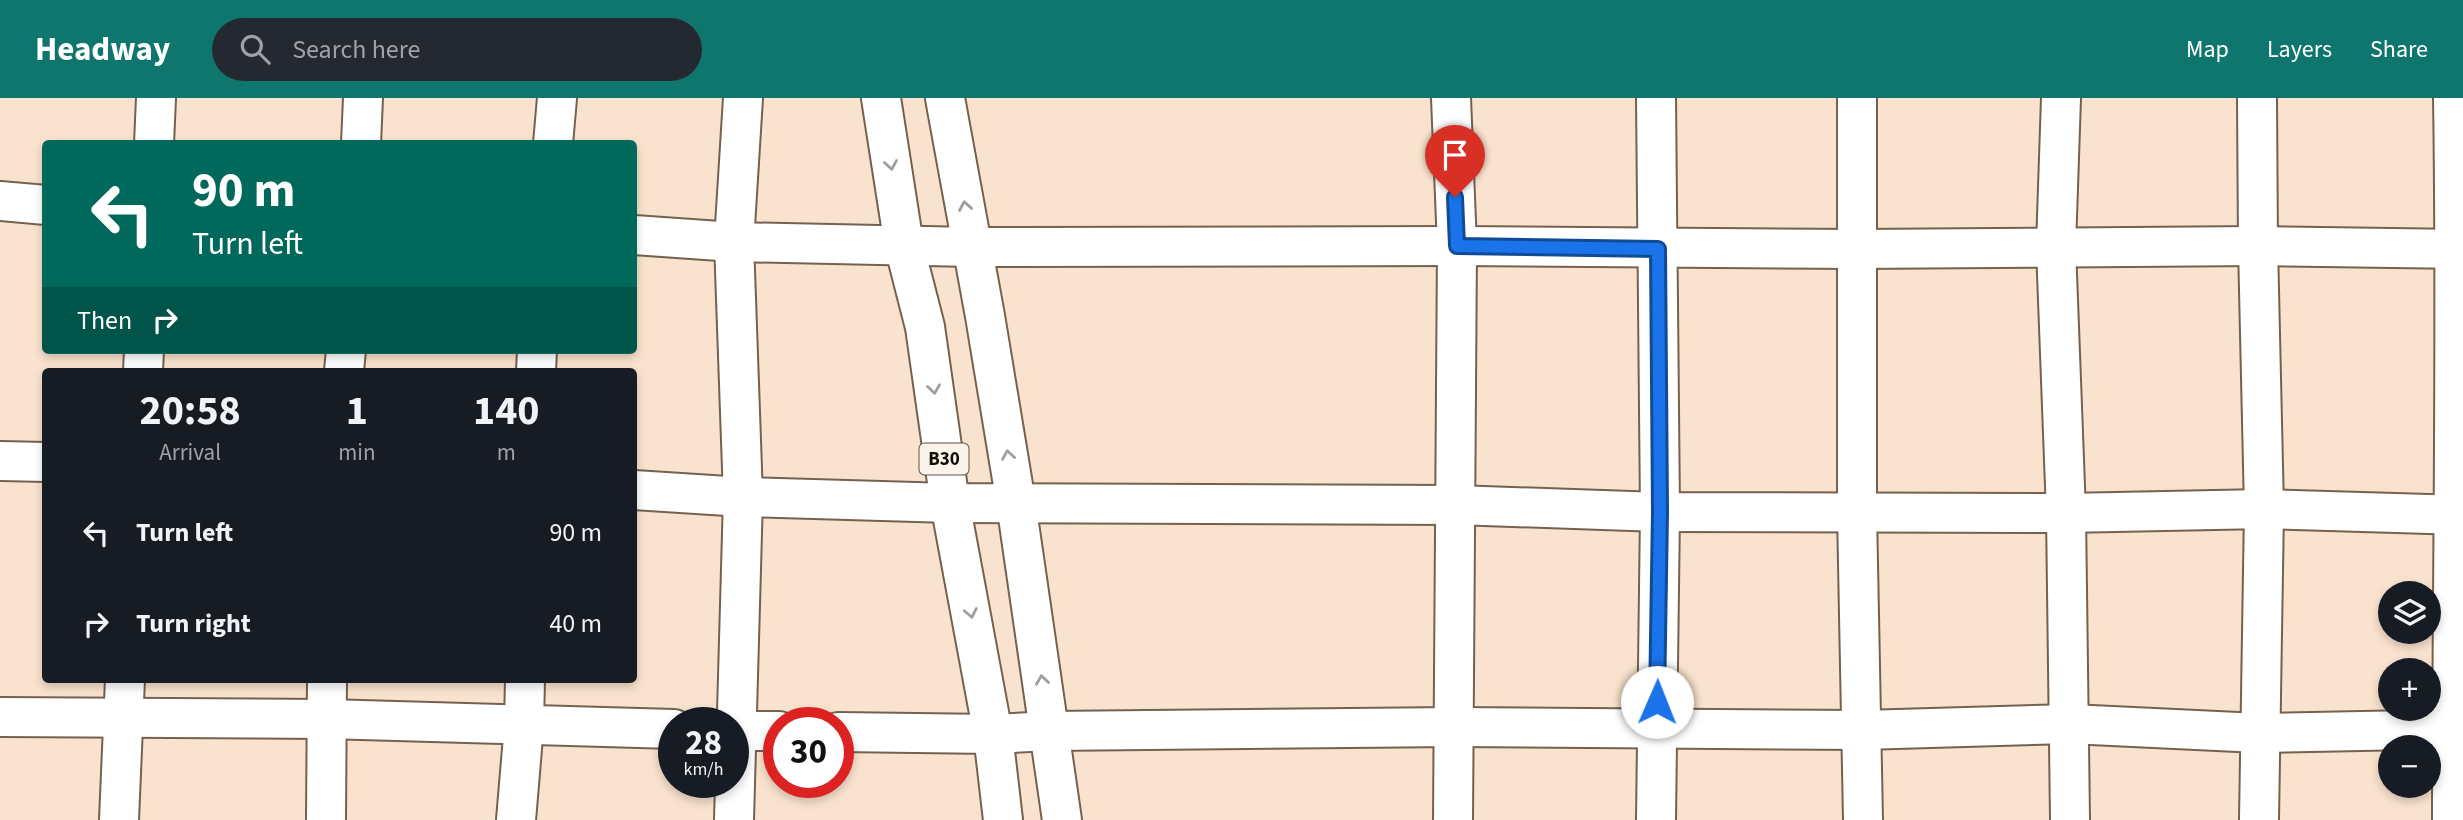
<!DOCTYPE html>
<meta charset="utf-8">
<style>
body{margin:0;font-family:"Source Sans 3",sans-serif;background:#242831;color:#f1f3f6;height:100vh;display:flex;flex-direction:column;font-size:26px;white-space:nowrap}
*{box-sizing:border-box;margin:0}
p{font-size:23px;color:#9ea1a6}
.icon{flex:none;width:38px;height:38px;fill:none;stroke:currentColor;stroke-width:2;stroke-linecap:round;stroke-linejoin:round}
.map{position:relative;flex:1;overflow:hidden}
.side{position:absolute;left:42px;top:270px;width:595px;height:315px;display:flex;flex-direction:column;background:#171b24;border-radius:7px;box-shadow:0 4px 10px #0003}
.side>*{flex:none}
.top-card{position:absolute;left:42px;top:42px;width:595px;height:214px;border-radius:7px;box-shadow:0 4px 10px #0003;background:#00695c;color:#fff;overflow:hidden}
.tools{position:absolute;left:2378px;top:483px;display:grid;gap:14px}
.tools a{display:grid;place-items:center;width:63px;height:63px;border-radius:50%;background:#171b24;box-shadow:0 4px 10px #0003;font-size:35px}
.speed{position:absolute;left:658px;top:609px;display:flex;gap:14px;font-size:35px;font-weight:700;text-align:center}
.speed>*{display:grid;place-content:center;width:91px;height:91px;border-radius:50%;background:#171b24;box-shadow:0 4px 10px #0003;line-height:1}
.speed small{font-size:18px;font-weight:400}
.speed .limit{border:10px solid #d22;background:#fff;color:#111}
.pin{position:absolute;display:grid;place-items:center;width:60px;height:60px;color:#fff;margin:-72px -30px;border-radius:50% 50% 50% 0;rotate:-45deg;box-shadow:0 0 7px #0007}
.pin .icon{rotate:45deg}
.me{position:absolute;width:77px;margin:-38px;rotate:1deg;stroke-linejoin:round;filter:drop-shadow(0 0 5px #0008)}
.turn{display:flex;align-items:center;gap:24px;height:147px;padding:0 35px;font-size:32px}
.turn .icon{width:91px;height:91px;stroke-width:2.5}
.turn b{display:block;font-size:49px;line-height:60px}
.then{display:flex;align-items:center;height:66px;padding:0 35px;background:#0003;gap:14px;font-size:26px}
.eta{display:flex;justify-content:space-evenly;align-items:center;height:119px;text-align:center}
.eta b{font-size:42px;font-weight:700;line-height:49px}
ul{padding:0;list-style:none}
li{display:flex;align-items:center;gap:21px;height:91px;padding:0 35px}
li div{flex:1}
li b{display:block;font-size:26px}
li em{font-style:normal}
header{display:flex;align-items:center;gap:42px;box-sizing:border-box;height:98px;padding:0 35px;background:#0f766e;color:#fff}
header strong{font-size:33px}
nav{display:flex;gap:38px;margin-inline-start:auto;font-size:24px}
.search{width:490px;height:63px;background:#242831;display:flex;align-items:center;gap:18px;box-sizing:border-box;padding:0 24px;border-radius:38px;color:#9ea1a6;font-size:26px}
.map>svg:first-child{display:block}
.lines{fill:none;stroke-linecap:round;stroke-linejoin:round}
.minor-casing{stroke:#74614f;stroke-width:42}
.highway-casing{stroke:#74614f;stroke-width:42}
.minor{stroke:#fff;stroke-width:38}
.highway{stroke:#fff;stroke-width:38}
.oneway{stroke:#a19e9b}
.route-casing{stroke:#114b97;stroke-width:18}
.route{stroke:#1a73e8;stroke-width:12}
.labels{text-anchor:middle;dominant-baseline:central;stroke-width:6;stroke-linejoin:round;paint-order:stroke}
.shield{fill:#fcf3eb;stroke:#5a514b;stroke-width:2}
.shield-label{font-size:19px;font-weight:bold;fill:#140c06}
</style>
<header>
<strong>Headway</strong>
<div class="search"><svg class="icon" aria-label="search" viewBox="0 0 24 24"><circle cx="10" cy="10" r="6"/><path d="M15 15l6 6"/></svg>Search here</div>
<nav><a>Map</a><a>Layers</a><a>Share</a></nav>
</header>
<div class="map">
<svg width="2463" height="722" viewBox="0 0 2463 722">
<rect width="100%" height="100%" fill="#fae3ce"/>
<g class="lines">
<defs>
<g id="minor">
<polyline points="1451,0 1457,148 1453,722"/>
<polyline points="1857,0 1857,414 1863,722"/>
<polyline points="2061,0 2056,149 2066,415 2070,722"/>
<polyline points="2257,0 2258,148 2264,411 2259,722"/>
<polyline points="154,46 156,0"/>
<polyline points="361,46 363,0"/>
<polyline points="553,46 557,0"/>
<polyline points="0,103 46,107"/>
<polyline points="634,137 734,144 972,149 1457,148 1856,151 2258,148 2463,151"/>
<polyline points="143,273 144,252"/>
<polyline points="344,273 346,252"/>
<polyline points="536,273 537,252"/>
<polyline points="0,363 46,364"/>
<polyline points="634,392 743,399 950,405 1455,407 1660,414 2066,415 2264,411 2463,417"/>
<polyline points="0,619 326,621 674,631"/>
<polyline points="733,633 779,633"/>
<polyline points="838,634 993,636 1049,633 1454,629 1862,632 2070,626 2259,635 2463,631"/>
<polyline points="119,722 125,581"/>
<polyline points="326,722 327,581"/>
<polyline points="516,722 524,627 525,581"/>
<polyline points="734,722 743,399 734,144 743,0"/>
<polyline points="1656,722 1660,414 1656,0"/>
<path d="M2452,722C2452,481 2457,241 2453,0"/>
</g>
<g id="highway">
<polyline points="881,0 904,147 925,229 950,405 993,636 1003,722"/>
<polyline points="945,0 985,218 1016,405 1062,722"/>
</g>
</defs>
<!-- minor casing -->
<use href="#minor" class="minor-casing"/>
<!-- highway casing -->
<use href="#highway" class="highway-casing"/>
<!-- minor -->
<use href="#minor" class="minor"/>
<!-- highway -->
<use href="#highway" class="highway"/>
</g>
<!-- one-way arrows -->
<defs><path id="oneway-chevron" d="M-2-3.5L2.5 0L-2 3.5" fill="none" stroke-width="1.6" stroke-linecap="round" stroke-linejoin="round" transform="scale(1.75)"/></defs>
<g class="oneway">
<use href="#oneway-chevron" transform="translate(891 67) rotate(81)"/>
<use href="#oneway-chevron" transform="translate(965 108) rotate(-100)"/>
<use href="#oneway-chevron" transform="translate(934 291) rotate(82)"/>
<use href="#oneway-chevron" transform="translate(1008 357) rotate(-99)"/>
<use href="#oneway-chevron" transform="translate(971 515) rotate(79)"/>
<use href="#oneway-chevron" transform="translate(1042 582) rotate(-98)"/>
</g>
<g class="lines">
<defs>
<polyline id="route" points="1455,99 1457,148 1658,151 1660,414 1657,604"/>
</defs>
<!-- route casing -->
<use href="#route" class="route-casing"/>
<!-- route -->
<use href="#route" class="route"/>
</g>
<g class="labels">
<!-- shield labels -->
<rect class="shield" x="919.5" y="345.5" width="49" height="31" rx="5"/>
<g class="shield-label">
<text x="944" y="361">B30</text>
</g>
</g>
</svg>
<div class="tools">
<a><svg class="icon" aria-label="layers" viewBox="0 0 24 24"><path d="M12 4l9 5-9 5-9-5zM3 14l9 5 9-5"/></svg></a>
<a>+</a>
<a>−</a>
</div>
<div class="speed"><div>28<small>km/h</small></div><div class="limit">30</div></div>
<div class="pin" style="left:1455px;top:99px;background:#d93025"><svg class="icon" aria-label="arrive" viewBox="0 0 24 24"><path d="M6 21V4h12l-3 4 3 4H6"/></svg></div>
<svg class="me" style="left:1657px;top:604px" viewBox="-20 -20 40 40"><circle r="19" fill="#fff"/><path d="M0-13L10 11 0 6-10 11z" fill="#1a73e8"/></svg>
<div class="top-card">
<div class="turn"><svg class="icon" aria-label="left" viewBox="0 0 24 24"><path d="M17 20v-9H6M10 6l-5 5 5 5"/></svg><div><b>90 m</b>Turn left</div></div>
<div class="then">Then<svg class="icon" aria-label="right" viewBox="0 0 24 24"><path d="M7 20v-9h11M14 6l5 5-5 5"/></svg></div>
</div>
<section class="side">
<div class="eta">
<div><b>20:58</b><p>Arrival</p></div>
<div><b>1</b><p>min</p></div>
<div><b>140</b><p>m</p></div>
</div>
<ul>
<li><svg class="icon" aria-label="left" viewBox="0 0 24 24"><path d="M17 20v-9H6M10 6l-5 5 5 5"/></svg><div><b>Turn left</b></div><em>90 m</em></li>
<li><svg class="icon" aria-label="right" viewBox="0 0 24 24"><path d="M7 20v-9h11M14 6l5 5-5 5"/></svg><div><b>Turn right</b></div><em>40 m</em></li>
</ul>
</section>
</div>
